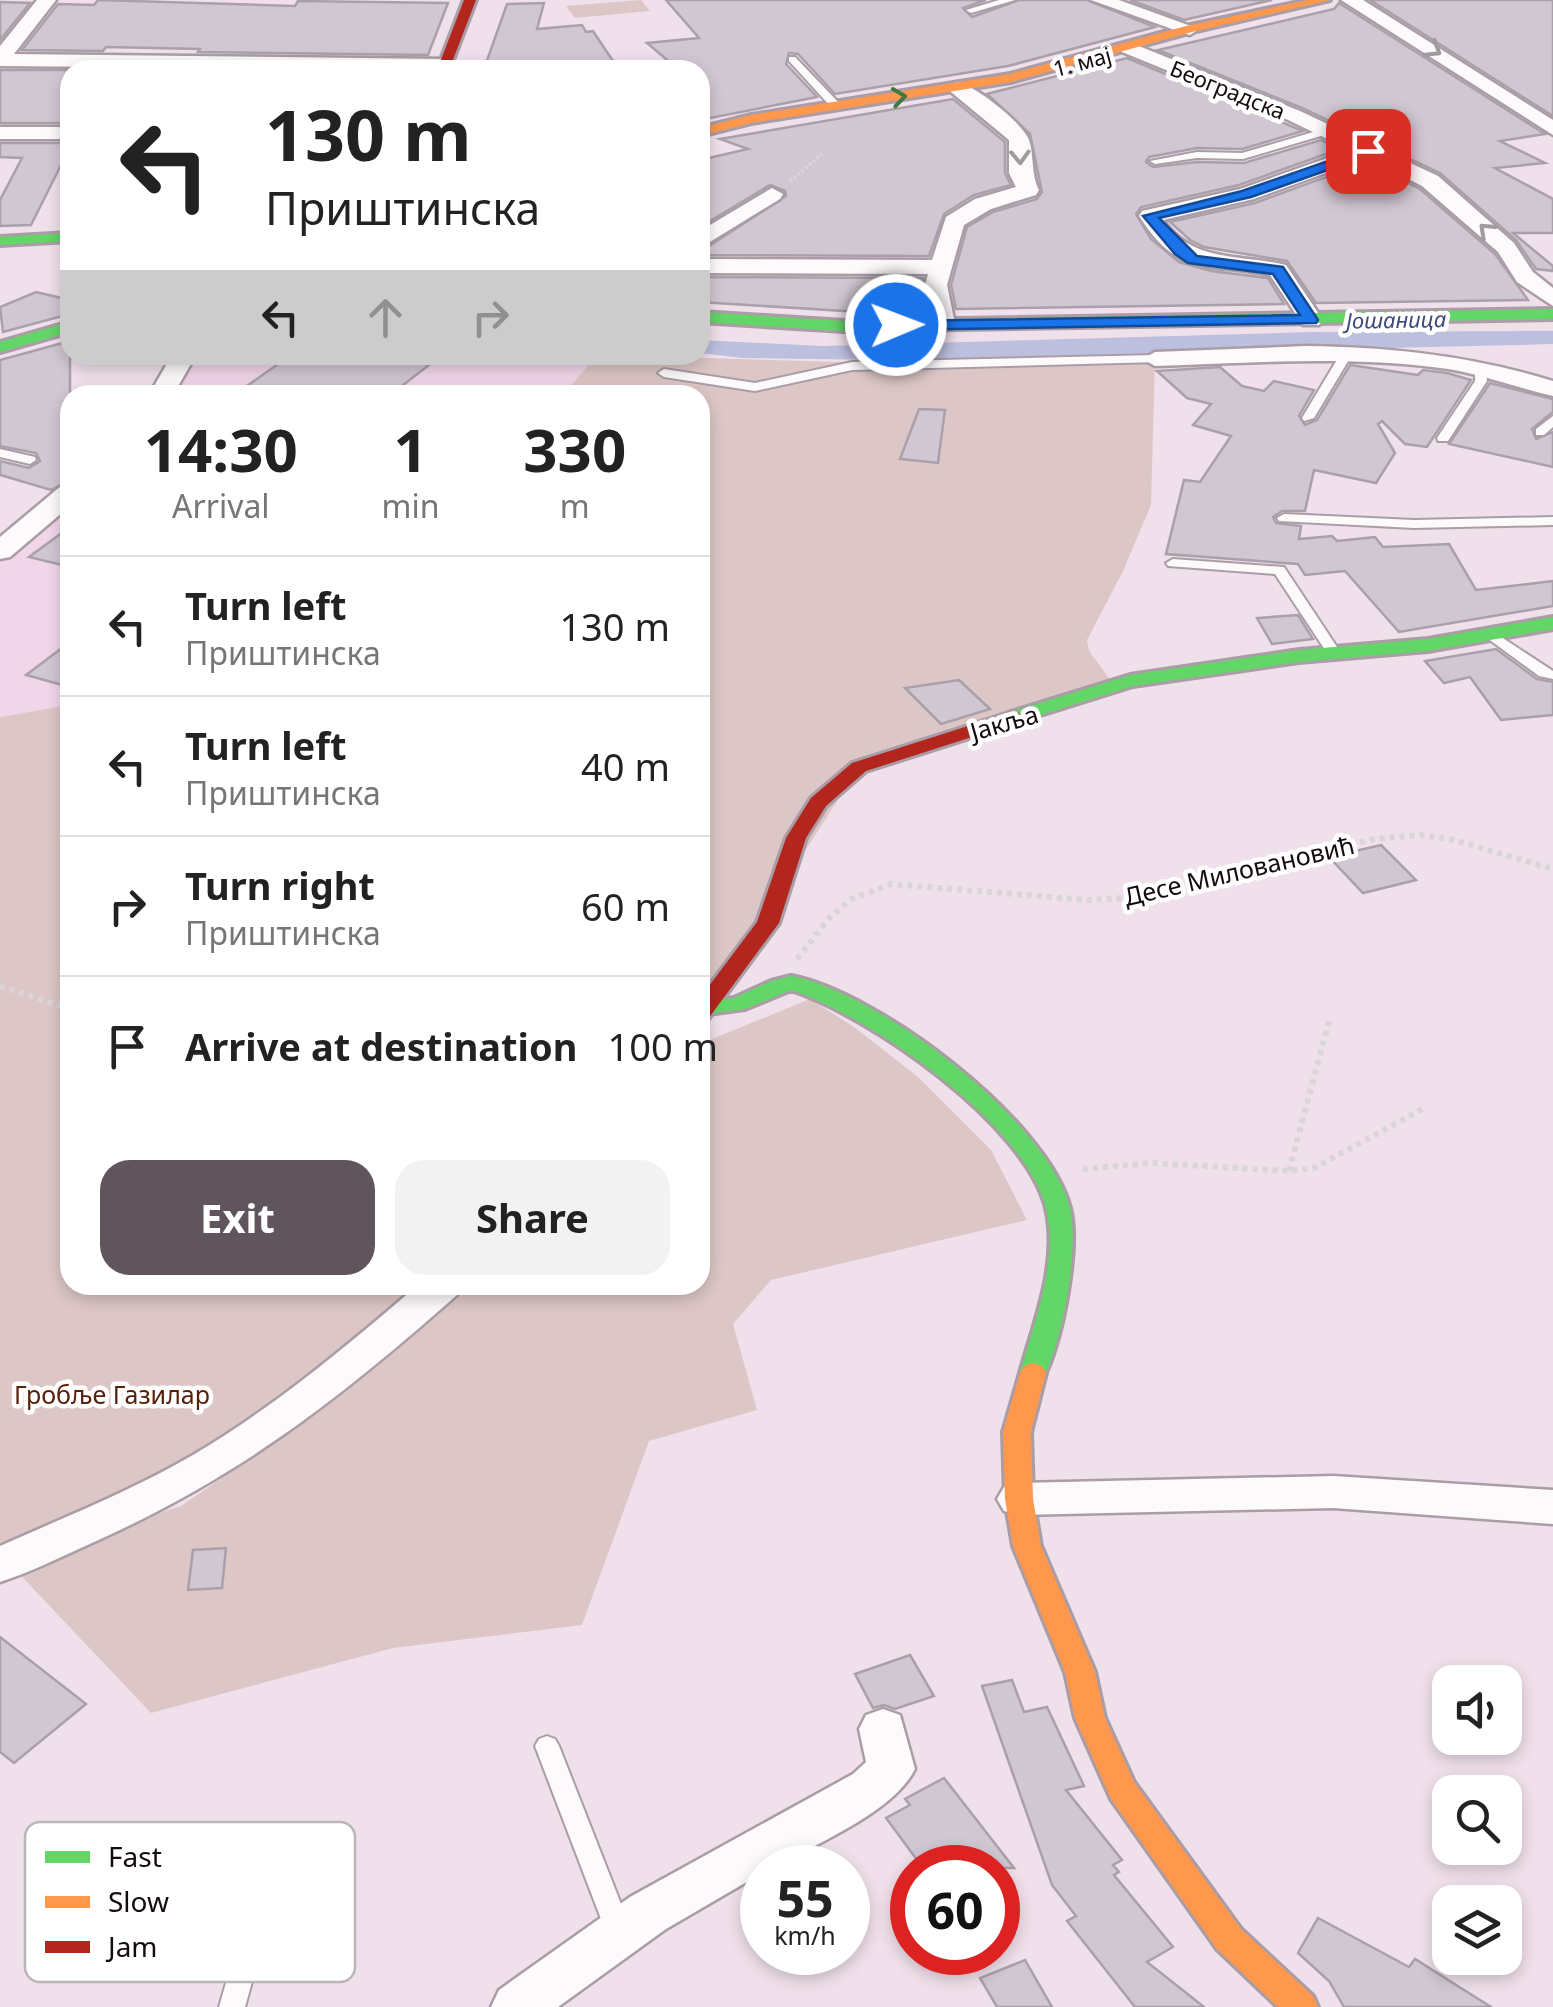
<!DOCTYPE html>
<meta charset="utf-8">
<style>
body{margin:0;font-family:"Noto Sans",sans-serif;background:#f2f2f2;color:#222;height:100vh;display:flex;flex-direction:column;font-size:38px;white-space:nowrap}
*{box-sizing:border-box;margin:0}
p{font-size:32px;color:#767676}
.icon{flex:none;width:55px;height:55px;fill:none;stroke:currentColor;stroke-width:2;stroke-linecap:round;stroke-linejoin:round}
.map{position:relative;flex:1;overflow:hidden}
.drawer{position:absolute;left:60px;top:385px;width:650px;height:910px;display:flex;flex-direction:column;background:#fff;border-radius:30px;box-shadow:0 5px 15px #0003}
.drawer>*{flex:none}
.hud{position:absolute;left:60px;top:60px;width:650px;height:305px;border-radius:30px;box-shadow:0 5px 15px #0003;background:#fff;color:#222;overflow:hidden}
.fabs{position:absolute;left:1432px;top:1665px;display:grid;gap:20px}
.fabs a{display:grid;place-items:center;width:90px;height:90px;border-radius:20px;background:#fff;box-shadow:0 5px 15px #0003;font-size:50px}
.speed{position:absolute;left:740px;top:1845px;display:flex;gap:20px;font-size:50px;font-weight:700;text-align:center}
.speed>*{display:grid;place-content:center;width:130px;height:130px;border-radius:50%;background:#fff;box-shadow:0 5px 15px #0003;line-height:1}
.speed small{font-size:25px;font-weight:400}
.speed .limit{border:15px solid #d22;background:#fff;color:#111}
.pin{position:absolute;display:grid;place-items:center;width:85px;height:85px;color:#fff;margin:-42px;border-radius:20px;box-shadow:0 5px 15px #0006}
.me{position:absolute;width:110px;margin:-55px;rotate:89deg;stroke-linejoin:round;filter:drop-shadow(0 0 8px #0008)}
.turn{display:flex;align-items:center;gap:35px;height:210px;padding:0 40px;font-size:45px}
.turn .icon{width:130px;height:130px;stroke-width:2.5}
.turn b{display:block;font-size:70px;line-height:85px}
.lanes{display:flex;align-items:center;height:95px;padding:0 40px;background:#0003;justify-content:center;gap:50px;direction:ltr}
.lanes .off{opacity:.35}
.eta{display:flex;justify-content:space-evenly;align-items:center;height:170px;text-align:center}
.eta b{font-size:60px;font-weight:700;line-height:70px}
.action{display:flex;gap:20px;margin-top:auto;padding:20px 40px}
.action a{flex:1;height:115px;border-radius:30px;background:#61555d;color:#fff;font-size:40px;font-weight:700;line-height:115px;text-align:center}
.action a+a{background:#f2f2f2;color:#222}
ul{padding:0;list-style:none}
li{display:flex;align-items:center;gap:30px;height:140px;padding:0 40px;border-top:2px solid #e0e0e0}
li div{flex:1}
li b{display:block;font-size:38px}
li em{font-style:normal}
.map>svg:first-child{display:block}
.built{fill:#f1d6e9}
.green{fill:#ddc7c6}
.water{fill:#bcbfde}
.building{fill:#d1c7d2;stroke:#aaa0aa;stroke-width:2.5}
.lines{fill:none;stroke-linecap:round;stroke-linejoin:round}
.lane-casing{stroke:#aa9da6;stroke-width:4}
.street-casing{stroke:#aa9da6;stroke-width:5}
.fast-casing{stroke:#aa9da6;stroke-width:6}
.slow-casing{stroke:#aa9da6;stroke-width:6}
.jam-casing{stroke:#aa9da6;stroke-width:6}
.path-far1{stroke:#dad5d8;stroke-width:4;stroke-dasharray:2.5 2.5;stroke-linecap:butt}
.path{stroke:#dad5d8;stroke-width:6;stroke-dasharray:5 5;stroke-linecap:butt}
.lane{fill:#fdfafc;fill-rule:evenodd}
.street{fill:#fdfafc;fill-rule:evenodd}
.fast{fill:#63d668;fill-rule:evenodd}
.slow{fill:#ff974d;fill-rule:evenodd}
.jam{fill:#b3261e;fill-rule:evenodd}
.oneway{stroke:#a09a9e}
.oneway2{stroke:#3f7a41}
.route{fill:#1a73e8;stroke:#114b97;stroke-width:2.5}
.labels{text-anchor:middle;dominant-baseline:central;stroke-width:9;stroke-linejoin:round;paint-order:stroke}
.far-street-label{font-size:22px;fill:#140a11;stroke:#fff}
.far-water-label{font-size:22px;font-style:italic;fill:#3d487c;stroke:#fff}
.street-label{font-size:25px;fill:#140a11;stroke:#fff}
.park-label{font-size:25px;fill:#572009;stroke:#fff}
.key{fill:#fff;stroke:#b8b6b8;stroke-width:2.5}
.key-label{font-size:28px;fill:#140a11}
</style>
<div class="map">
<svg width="1553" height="2007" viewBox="0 0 1553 2007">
<rect width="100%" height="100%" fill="#f0e0eb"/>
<!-- built -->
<g class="built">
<polygon points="184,355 597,355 563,395 161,395"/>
<polygon points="70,492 70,705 0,717 0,551"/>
</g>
<!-- green -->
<g class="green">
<polygon points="641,0 650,11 575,18 566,6"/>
<polygon points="597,355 875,363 1155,359 1151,505 1123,571 1087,640 1089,651 1114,685 859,767 700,1014 700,395 563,395"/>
<polygon points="70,705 70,1285 443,1285 352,1362 21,1557 181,1506 321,1410 451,1285 700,1285 700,1044 810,999 854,1027 918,1077 991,1150 1027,1220 771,1280 733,1324 757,1410 649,1441 582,1625 393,1648 151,1713 8,1562 0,1565 0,717"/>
</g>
<!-- water -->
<polygon class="water" points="1553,331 1553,344 884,360 743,358 700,353 700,340 822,346 1313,332"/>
<!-- building -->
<g class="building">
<polygon points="98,0 295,6 298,1 448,3 428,55 198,52 200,49 106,47 103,51 22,50 58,4 94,5"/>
<polygon points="666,0 986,0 963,8 972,17 1019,0 1087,0 1155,27 1008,66 835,94 798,54 789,53 786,64 817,97 700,120 700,70 679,70 647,43 699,38"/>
<polygon points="1130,0 1272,0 1184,20"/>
<polygon points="1370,0 1553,0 1553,116"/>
<polygon points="0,2 30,3 0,40"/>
<polygon points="544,3 537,29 582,25 586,32 593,31 613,61 578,64 576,70 485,66 507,4"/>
<polygon points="1339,3 1545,134 1500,141 1545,163 1495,168 1553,199 1553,233 1513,233 1553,266 1553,271 1536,269 1516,240 1440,173 1302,108 1158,50 1334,9"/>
<polygon points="1127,58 1303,131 1242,149 1197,148 1149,157 1146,162 1153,167 1197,162 1244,163 1321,140 1340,149 1239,185 1141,207 1136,214 1151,239 1179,262 1211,271 1268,278 1284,304 956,309 951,285 967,227 993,212 1037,199 1042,192 1030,134 987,94"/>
<rect x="0" y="70" width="70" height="53"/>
<polygon points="953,99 1005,142 1005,173 1011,185 974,195 944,214 929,256 700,255 700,252 786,196 785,191 770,185 700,227 700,160 748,149 720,139"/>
<polygon points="0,143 70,143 70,164 62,163 31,225 0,226 0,200 22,158 0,157"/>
<polygon points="1367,162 1420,189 1495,254 1528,300 1316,303 1287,261 1204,247 1190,240 1170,222 1255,203"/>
<polygon points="700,277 923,278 925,310 844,311 700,302"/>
<polygon points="36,292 70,300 70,314 3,332 0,307"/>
<polygon points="70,341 70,481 51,490 0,475 0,461 29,468 40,461 36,453 0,446 0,360"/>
<polygon points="291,355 442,355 390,395 234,395"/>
<polygon points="1350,365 1418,375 1423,370 1447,373 1471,380 1427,447 1405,444 1382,421 1378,424 1395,453 1376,483 1314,470 1305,511 1282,511 1273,517 1276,523 1301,526 1299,539 1332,536 1337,541 1375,537 1383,547 1449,544 1476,590 1553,581 1553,606 1399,632 1345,571 1305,575 1298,564 1166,554 1184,480 1200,482 1231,436 1193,425 1211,404 1187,398 1157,371 1220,367 1242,386 1264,391 1274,381 1314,390 1299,416 1305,425 1317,420"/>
<polygon points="1490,383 1553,399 1553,412 1532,429 1536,439 1553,432 1553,467 1449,444"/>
<polygon points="919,409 945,410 938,463 900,459"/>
<polygon points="70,527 70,567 29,557"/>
<polygon points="1298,615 1313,639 1272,644 1257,618"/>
<polygon points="70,642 70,687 26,675"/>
<polygon points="1496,649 1537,679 1553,682 1553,715 1501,720 1470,677 1444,683 1425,661"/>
<polygon points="959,680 990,709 941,724 905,688"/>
<polygon points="1381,845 1416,880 1363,893 1329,857"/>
<polygon points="226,1548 222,1588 188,1590 193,1550"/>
<polygon points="0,1637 86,1704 14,1763 0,1752"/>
<polygon points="910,1655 934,1696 895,1709 884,1705 873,1708 855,1674"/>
<polygon points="1012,1680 1024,1712 1047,1707 1084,1786 1066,1790 1122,1860 1113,1865 1119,1872 1114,1875 1173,1947 1147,1962 1204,2007 1135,2007 1067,1921 1076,1916 1052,1885 982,1686"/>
<polygon points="944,1778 1014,1868 923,1868 886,1818 910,1805 905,1799"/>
<polygon points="1318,1918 1409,1967 1415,1959 1491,2007 1344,2007 1329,1981 1298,1953"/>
<polygon points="1025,1960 1052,2007 997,2007 980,1978"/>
</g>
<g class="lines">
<defs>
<g id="lane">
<polygon points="999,0 1015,0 971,13 966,10"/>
<polygon points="789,57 795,57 840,104 840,108 832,108 789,61"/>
<polygon points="1327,128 1331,129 1331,133 1243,159 1197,158 1155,164 1150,161 1197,152 1242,153"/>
<polygon points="1347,349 1353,353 1314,418 1304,421 1302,418 1341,353"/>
<polygon points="1155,355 1159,356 1159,362 852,370 755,391 664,377 658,373 664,369 755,383 852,362"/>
<polygon points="1475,362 1485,365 1487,381 1448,441 1438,441 1437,438 1475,381"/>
<polygon points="1553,416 1553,427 1544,435 1536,435 1536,429"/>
<polygon points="0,449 35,457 36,460 30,464 0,457"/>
<polygon points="1284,514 1414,520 1553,517 1553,525 1414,528 1279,521 1277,518"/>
<polygon points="1173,559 1284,567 1341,653 1339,656 1329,656 1275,574 1168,566 1166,563"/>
<polygon points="1492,631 1553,671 1553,679 1539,676 1487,638 1487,632"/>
<polygon points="547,1736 555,1739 559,1746 632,1932 628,1940 619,1943 610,1940 606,1932 535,1746 539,1739"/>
<polygon points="272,1855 281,1858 284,1866 245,2007 219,2007 260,1866 263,1858"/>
</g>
<g id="street">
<polygon points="37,0 56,0 14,54 445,59 455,65 448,70 0,66 0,46"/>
<polygon points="1091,0 1119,0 1199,29 1190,35 1183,33"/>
<polygon points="1341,0 1363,0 1553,120 1553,135"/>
<path d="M1129,42L1300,111L1438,176L1514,243L1533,272L1553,288V306L1517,282L1498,252L1422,186L1367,158L1254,199L1163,220C1192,263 1241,254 1286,265L1323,320L1319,325H1303L1270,275C1207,262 1179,279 1139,216L1142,211L1240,189L1350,150L1286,119L1122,52L1119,48Z"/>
<path d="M958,82C977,87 1017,119 1027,136C1035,149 1030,173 1039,190L1036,195L991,209L964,225L947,285L955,324L951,329L943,331L931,324L925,285L928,274L700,273V259L932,260L946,217L975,199L1016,187L1009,173V140L951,92V84Z"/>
<rect x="0" y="127" width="70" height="12"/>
<polygon points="772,188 783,194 780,199 700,248 700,231"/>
<path d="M1307,346C1392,347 1472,356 1553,381V396C1518,388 1484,375 1448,369C1351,355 1253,363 1155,366L1143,359L1155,352Z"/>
<polygon points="172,355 196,355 173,395 149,395"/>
<polygon points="70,484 70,506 10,557 0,559 0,537 61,486"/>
<path d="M418,1285H463L457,1295C337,1401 239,1477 92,1543C61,1557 31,1572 0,1582V1546C65,1517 131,1491 193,1455C274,1407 347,1346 418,1285Z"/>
<polygon points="1333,1476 1553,1490 1553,1524 1333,1508 1019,1515 1004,1511 997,1499 1004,1487 1019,1483"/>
<path d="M883,1709L900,1715L915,1769C894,1812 815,1844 773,1868H762V1873L666,1929L558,2007H491L499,1990L630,1897L853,1774L866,1762L859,1729L866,1715Z"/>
</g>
<g id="fast">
<polygon points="70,233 70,241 0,245 0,237"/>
<polygon points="1553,309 1553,319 844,331 700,322 700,312 844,321"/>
<polygon points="70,322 70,332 0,352 0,342"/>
<polygon points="1553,617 1553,629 1428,651 1299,662 1133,686 1015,723 1005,717 1008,713 1130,675 1299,650 1428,639"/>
<path d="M791,976C878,992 1048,1121 1070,1208C1080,1247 1062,1346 1042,1380H1024L1020,1373C1034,1322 1059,1262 1046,1208C1025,1124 870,1016 791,990L745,1009L700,1015V1003L734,998L771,981Z"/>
</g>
<g id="slow">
<polygon points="1308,0 1330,0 1192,32 1011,82 751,123 700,136 700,128 751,115 1010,74 1186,26"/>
<polygon points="1033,1363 1042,1366 1046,1373 1031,1432 1033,1499 1041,1546 1095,1672 1105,1718 1134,1782 1241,1929 1313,1996 1318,2007 1278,2007 1217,1949 1111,1799 1075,1718 1065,1672 1013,1546 1005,1499 1003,1432 1020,1373 1024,1366"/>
</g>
<g id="jam">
<polygon points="464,0 476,0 449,70 437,70"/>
<polygon points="1015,711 1025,717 1022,721 866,771 826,806 806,838 779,923 708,1019 700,1021 700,998 757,922 786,838 811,798 852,763"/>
</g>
</defs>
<!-- lane casing -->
<use href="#lane" class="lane-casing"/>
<!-- street casing -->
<use href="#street" class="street-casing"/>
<!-- fast casing -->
<use href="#fast" class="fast-casing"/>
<!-- slow casing -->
<use href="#slow" class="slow-casing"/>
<!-- jam casing -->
<use href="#jam" class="jam-casing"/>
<!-- path-far1 -->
<polyline class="path-far1" points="790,181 822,154"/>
<!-- path -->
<g class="path">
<polyline points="797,959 831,916 852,899 891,884 1087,900 1127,898 1242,867 1375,839 1420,835 1454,840 1553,869"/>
<polyline points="0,986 70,1009"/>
<polyline points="1083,1169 1152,1163 1289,1171 1314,1168 1426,1107"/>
<polyline points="1289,1171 1329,1021"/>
</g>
<!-- lane -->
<use href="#lane" class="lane"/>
<!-- street -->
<use href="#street" class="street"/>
<!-- fast -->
<use href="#fast" class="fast"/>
<!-- slow -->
<use href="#slow" class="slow"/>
<!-- jam -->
<use href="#jam" class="jam"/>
</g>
<!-- one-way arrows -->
<defs><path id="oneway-chevron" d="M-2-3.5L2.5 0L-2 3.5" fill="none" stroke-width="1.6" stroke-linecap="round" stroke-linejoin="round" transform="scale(2.5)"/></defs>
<g class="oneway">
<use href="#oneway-chevron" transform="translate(1434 50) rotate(32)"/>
<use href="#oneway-chevron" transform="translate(1020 157) rotate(88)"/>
<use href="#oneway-chevron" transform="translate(1486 230) rotate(-137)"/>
</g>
<use class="oneway2" href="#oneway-chevron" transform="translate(899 97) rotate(-8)"/>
<!-- route -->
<polygon class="route" points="1368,147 1375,151 1373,154 1251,197 1159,218 1197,256 1283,267 1318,320 1316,323 896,330 888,325 896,321 1300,315 1273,274 1188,263 1175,254 1143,216 1242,191"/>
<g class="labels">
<!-- far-street labels -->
<g class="far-street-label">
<text transform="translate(1082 61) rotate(-15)">1. мај</text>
<text transform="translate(1228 89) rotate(22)">Београдска</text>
</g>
<!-- far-water labels -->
<g class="far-water-label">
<text transform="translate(1396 319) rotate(-1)">Јошаница</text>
</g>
<!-- street labels -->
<g class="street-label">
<text transform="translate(1004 722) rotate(-16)">Јакља</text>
<text transform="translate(1239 870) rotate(-13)">Десе Миловановић</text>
</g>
<!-- park labels -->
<g class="park-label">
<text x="112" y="1394">Гробље Газилар</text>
</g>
</g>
<!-- legend -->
<rect x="25" y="1822" width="330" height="160" rx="15" class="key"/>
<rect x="45" y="1851" width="45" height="12" fill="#63d668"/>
<rect x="45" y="1896" width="45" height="12" fill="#ff974d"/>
<rect x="45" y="1941" width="45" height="12" fill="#b3261e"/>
<g class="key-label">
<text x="108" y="1867">Fast</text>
<text x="108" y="1912">Slow</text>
<text x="108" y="1957">Jam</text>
</g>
</svg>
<div class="fabs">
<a><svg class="icon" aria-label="sound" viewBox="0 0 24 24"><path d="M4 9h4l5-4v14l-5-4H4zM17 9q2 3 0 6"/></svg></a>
<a><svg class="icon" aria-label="search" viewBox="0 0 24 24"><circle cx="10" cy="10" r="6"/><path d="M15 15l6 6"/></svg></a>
<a><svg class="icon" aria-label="layers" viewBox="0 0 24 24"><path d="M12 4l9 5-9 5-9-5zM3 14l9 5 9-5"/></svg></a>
</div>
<div class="speed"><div>55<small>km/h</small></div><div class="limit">60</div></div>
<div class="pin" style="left:1368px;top:151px;background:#d93025"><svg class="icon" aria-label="arrive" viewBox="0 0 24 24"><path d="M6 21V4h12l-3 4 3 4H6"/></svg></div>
<svg class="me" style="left:896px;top:325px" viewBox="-20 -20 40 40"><circle r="17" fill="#1a73e8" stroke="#fff" stroke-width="3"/><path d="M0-11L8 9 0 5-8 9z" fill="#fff"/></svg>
<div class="hud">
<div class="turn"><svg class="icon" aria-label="left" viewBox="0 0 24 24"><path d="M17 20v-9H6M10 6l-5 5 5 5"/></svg><div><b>130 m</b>Приштинска</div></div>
<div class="lanes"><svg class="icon" aria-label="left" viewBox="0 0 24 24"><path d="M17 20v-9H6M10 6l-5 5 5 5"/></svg><svg class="icon off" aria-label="ahead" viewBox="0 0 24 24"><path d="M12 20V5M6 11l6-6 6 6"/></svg><svg class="icon off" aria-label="right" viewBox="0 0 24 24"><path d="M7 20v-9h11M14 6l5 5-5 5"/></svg></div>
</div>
<section class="drawer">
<div class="eta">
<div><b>14:30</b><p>Arrival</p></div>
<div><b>1</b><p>min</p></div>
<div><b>330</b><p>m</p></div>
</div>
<ul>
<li><svg class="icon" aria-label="left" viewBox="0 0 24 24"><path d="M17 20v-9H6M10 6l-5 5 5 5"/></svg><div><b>Turn left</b><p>Приштинска</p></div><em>130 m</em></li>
<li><svg class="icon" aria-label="left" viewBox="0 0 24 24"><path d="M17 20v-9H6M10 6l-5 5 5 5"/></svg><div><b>Turn left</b><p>Приштинска</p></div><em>40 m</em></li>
<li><svg class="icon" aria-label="right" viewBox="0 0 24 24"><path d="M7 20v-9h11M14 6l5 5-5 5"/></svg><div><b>Turn right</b><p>Приштинска</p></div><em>60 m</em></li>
<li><svg class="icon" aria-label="arrive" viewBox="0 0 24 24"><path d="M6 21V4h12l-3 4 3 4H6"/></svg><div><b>Arrive at destination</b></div><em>100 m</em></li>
</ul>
<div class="action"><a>Exit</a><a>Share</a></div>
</section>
</div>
